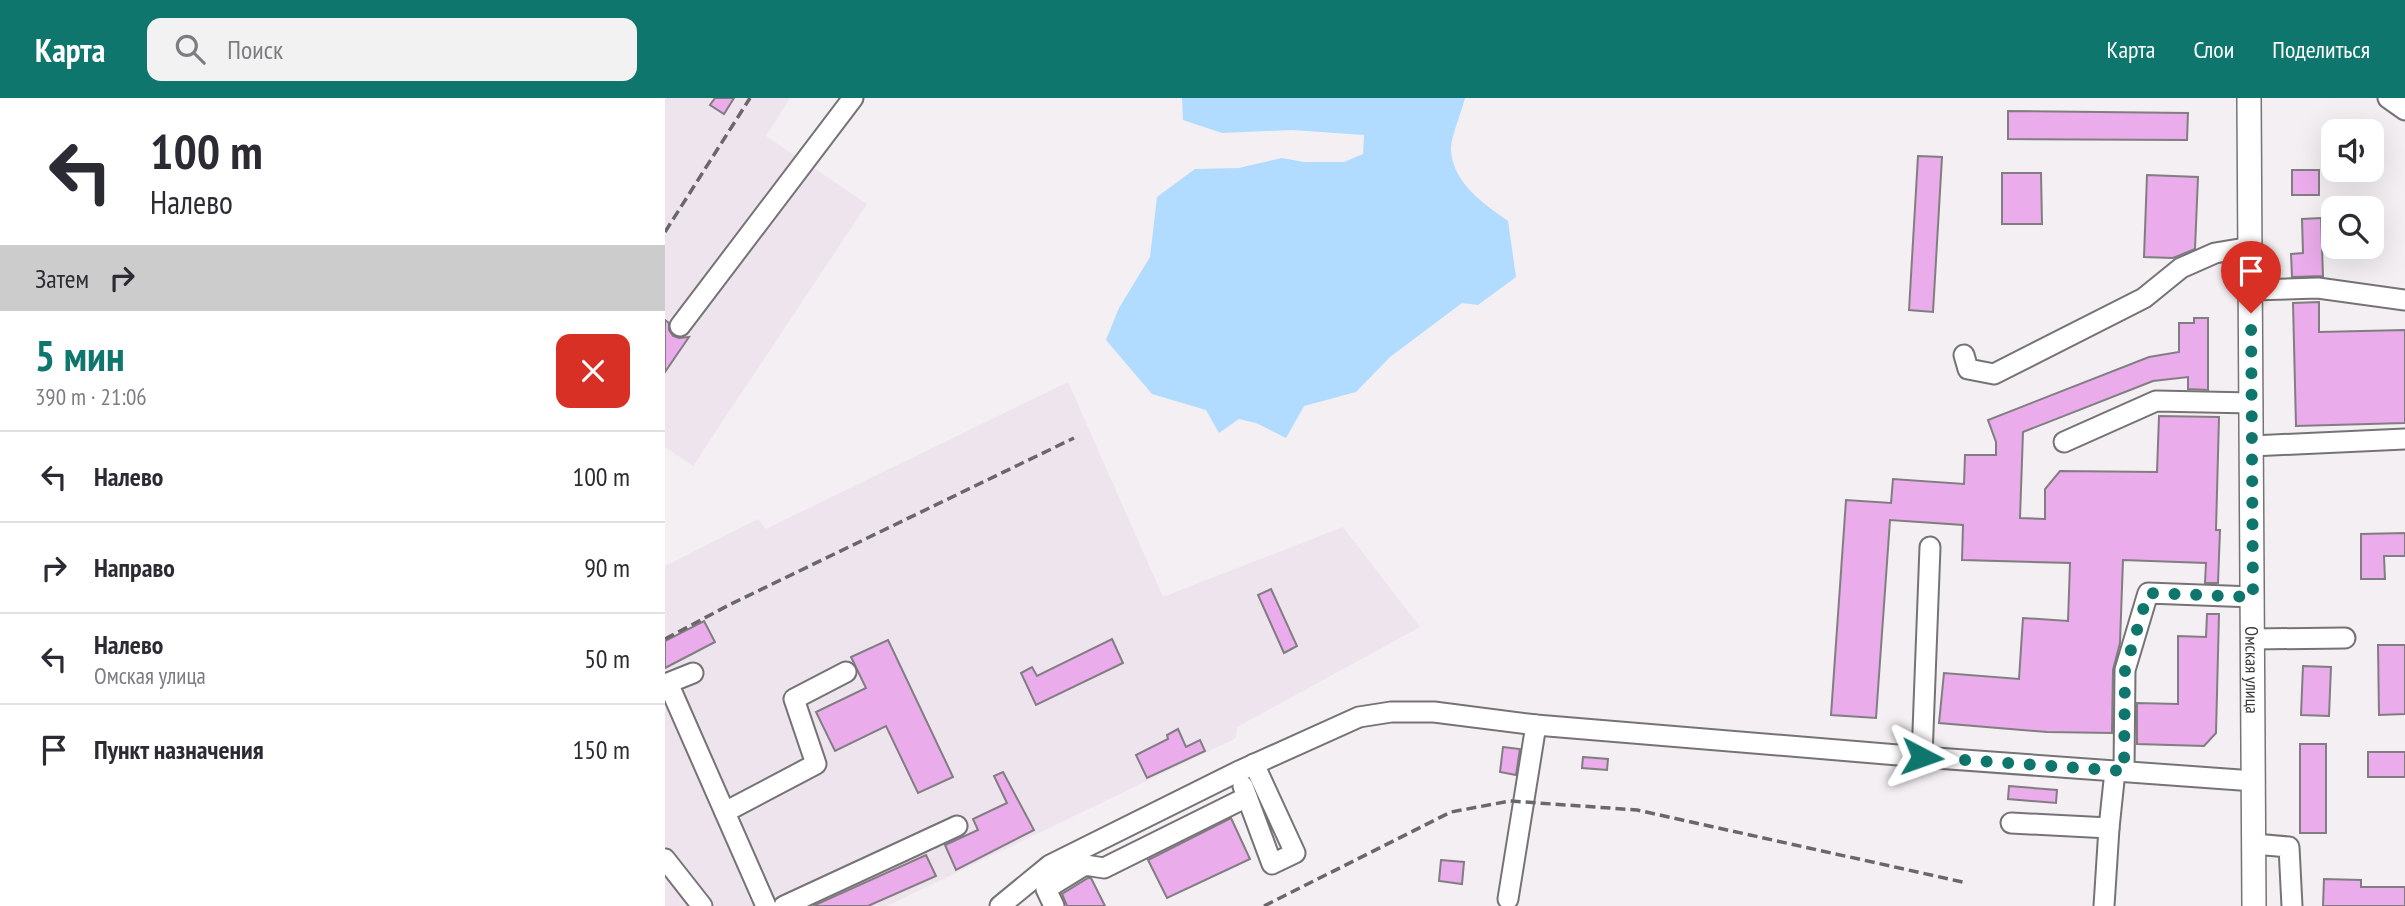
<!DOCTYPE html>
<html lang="ru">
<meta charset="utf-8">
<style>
body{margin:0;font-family:"PT Sans Narrow",sans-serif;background:#f2f2f3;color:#2b2b33;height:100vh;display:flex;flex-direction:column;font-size:26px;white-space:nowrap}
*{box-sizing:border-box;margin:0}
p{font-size:23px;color:#7c7c81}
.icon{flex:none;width:38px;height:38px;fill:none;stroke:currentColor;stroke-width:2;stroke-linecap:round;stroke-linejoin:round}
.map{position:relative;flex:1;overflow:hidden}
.sheet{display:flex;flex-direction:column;background:#fff;width:665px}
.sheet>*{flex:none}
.guide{background:#fff;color:#2b2b33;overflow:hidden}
.fabs{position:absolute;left:1656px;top:21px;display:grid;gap:14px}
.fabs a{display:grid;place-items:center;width:63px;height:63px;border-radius:14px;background:#fff;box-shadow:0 7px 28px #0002;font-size:35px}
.pin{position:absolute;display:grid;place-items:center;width:60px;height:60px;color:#fff;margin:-72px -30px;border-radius:50% 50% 50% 0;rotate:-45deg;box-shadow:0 0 7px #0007}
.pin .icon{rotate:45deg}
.me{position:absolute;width:77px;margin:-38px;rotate:94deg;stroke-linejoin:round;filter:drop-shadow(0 0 5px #0008)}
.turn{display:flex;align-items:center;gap:24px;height:147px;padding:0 35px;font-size:32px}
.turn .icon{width:91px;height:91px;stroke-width:2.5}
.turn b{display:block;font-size:49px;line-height:60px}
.then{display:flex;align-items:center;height:66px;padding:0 35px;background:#0003;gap:14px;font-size:26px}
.round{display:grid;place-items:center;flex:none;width:74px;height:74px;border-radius:14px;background:#f2f2f3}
.summary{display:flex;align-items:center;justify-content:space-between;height:119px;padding:0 35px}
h1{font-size:42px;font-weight:600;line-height:52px;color:#0f766e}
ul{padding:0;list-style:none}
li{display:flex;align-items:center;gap:21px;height:91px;padding:0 35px;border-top:2px solid #e1e1e2}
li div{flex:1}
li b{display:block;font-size:26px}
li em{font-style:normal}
header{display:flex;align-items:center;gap:42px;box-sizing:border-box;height:98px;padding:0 35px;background:#0f766e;color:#fff}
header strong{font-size:33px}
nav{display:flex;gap:38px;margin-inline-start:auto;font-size:24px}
.search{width:490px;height:63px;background:#f2f2f3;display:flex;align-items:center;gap:18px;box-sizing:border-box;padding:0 24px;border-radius:14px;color:#7c7c81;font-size:26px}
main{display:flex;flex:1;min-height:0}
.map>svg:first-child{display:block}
.built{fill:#eee4ee}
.water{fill:#b1dcff}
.building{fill:#eaacea;stroke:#817e81;stroke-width:2}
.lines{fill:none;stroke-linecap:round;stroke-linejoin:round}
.minor-casing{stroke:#767376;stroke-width:23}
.major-casing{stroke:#767376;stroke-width:26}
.minor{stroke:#fff;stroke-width:19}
.major{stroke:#fff;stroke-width:23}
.rail{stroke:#696769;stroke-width:3.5;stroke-dasharray:10 5;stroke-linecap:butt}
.route{stroke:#0f766e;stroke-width:12;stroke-dasharray:0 21.6}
.labels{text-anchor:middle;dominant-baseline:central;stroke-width:5;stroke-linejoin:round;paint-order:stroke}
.street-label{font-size:18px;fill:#393739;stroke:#f3eff2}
</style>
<header>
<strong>Карта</strong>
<div class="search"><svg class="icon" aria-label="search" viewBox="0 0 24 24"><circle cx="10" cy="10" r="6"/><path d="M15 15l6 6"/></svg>Поиск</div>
<nav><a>Карта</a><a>Слои</a><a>Поделиться</a></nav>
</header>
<main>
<section class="sheet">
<div class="guide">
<div class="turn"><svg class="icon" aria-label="left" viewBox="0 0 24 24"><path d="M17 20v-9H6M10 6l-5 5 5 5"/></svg><div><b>100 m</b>Налево</div></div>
<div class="then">Затем<svg class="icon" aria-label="right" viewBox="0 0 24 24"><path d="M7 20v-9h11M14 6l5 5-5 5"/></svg></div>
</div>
<div class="summary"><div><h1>5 мин</h1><p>390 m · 21:06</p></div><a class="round" style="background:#d93025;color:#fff"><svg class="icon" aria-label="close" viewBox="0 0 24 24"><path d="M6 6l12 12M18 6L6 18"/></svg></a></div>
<ul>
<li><svg class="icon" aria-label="left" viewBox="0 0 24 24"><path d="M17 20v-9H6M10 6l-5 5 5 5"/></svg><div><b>Налево</b></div><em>100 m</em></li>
<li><svg class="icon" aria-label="right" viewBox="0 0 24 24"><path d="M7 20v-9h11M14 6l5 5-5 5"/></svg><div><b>Направо</b></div><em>90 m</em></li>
<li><svg class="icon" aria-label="left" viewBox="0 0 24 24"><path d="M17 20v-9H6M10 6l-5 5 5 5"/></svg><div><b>Налево</b><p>Омская улица</p></div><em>50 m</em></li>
<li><svg class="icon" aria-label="arrive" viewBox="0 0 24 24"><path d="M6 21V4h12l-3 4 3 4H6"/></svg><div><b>Пункт назначения</b></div><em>150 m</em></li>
</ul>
</section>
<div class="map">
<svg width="1740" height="808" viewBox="0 0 1740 808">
<rect width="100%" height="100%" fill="#f3eff2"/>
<!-- built -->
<g class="built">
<polygon points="0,0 125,0 101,38 202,106 28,368 0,349"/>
<polygon points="403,284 498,499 678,429 755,529 572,629 571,640 222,808 0,808 0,468 93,421 101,431"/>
</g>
<!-- water -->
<path class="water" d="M517,0H800C797,13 785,41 786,53C789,86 819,106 843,123L851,179L813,207L797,205L725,259L691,294L639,308L621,340L591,325L574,321L554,335L541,312L487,296L441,242L454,210L485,159L492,99L530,71L574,70L617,60L639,64H679L698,56L699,37L627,32L557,35L518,22Z"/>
<!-- building -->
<g class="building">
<polygon points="50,0 69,0 59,16 45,7"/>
<polygon points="1343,13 1523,15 1522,42 1343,41"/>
<polygon points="1253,58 1277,59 1268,214 1244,212"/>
<rect x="1627" y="72" width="27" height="25"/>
<polygon points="1337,75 1376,75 1377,126 1337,126"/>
<polygon points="1482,77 1533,79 1530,151 1508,160 1479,159"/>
<polygon points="1656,120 1658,178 1627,179 1626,156 1638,155 1637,121"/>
<polygon points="1654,204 1654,234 1740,232 1740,325 1631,328 1628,205"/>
<polygon points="1529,220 1543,220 1543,292 1523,291 1523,279 1488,283 1358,334 1355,420 1380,421 1380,391 1395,373 1492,374 1494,318 1554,319 1551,432 1555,432 1553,485 1540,485 1541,465 1458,462 1455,545 1448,572 1447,635 1382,634 1274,625 1279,575 1354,581 1358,520 1403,523 1405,465 1297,462 1298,427 1225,422 1211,620 1166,617 1181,402 1226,405 1228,381 1299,386 1300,357 1331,357 1331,344 1323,322 1484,259 1514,254 1514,225 1529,225"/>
<polygon points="0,222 4,225 4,232 8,238 14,240 24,239 0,274"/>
<polygon points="1740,435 1740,458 1719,458 1720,481 1696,481 1696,436"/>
<polygon points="606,491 632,548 619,555 593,497"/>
<polygon points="1542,516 1554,516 1551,635 1539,648 1472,646 1472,605 1513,606 1513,538 1541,539"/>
<polygon points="39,523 50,544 0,570 0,543"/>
<polygon points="447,541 458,565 371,607 356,575 367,569 372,578"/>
<polygon points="223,542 288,679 253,695 221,628 170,653 151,614 201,590 186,559"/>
<polygon points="1713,547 1740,547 1740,616 1714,617"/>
<polygon points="1638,568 1666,569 1664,618 1636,617"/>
<polygon points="513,631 521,649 535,642 540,653 482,680 471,657 503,641 502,637"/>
<rect x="1635" y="646" width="26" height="89"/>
<polygon points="838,649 855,651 851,677 835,674"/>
<rect x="1703" y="654" width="37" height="25"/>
<polygon points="918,659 943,661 942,672 917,670"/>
<polygon points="338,674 369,732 291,772 280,747 313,732 308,721 342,705 329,678"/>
<polygon points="1344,688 1392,692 1391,705 1343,701"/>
<polygon points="566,720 585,761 502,800 483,762"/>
<polygon points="261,757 271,778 203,808 148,808"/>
<polygon points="776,762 799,764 797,786 774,783"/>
<polygon points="423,780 426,780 440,808 402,808 397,796"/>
<polygon points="1659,781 1696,782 1696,789 1740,789 1740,808 1658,808"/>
</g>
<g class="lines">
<defs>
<g id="minor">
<polyline points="1723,0 1740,12"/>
<polyline points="1586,192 1653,190 1740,202"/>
<polyline points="15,228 188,0"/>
<polyline points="1299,257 1303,271 1329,276 1479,200 1516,170 1550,155 1586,149"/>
<polyline points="1399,344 1491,303 1587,305"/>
<polyline points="1587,348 1740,341"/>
<polyline points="1588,541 1680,540"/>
<polyline points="28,575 3,585 101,808"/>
<polyline points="1257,659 1265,449"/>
<polyline points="1459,673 1460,572 1483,495 1588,499"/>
<polyline points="578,688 607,766 630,755 589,666"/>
<polyline points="60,714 151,666 129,601 181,574"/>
<polyline points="1346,725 1444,730 1450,673"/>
<polyline points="1589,746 1624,749 1627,808"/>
<polyline points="0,761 37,808"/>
<polyline points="843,801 871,627"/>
<polyline points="119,808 292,728"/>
<polyline points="335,808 385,767 572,674 694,619 726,614 769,614 871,627 1257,659 1589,683"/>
<polyline points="389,808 381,791 420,767 439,770 582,699"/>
<polyline points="1439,808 1444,730"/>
</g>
<g id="major">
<path id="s1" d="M1584,0L1589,808"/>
</g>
</defs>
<!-- minor casing -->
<use href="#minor" class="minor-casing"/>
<!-- major casing -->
<use href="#major" class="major-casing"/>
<!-- minor -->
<use href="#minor" class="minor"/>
<!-- major -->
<use href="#major" class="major"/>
<!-- rail -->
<g class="rail">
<polyline points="0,134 85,0"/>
<polyline points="0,541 64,507 409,340"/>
<polyline points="599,808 786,714 845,703 972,712 1302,785"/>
</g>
</g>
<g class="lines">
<!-- route -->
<polyline class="route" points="1257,659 1459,673 1460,572 1483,495 1588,499 1586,215"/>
</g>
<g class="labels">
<!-- street labels -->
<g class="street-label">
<text stroke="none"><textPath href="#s1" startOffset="572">Омская улица</textPath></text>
</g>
</g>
</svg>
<div class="fabs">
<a><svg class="icon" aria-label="sound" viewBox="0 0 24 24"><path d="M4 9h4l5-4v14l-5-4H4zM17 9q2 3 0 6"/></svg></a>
<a><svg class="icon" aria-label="search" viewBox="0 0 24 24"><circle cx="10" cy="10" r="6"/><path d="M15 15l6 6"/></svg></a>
</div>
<div class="pin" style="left:1586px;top:215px;background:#d93025"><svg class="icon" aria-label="arrive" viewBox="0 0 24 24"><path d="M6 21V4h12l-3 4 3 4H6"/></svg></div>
<svg class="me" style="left:1257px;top:659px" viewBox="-20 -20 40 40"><path d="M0-17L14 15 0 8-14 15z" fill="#0f766e" stroke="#fff" stroke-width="4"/></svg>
</div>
</main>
